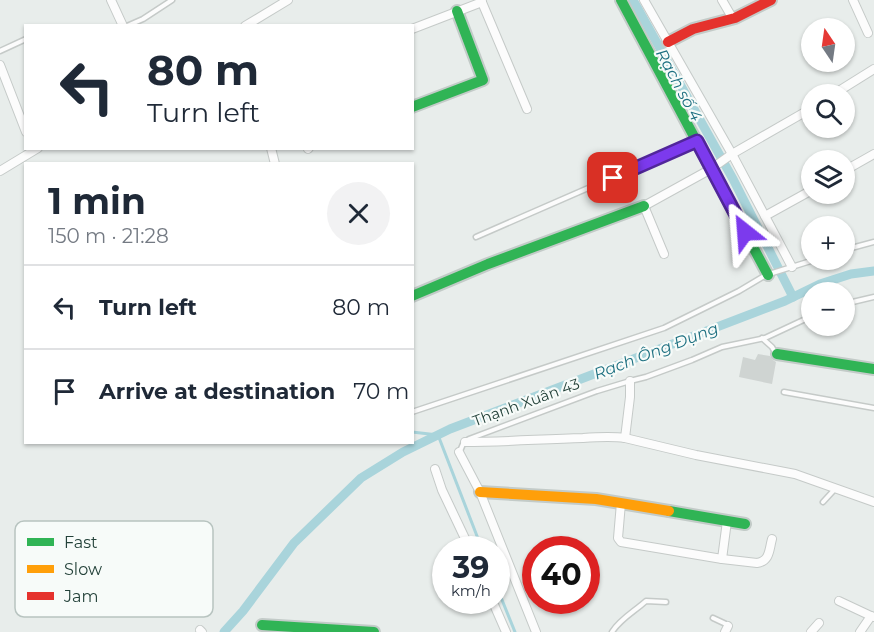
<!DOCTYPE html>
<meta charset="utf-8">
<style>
body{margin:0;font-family:Montserrat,sans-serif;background:#f2f2f3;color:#1f2937;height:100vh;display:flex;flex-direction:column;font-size:22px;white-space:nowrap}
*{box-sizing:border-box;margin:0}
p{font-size:20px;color:#747a83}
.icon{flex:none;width:33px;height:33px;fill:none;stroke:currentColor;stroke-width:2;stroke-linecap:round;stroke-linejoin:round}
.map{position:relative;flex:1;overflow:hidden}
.panel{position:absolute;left:24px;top:162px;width:390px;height:282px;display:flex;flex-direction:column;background:#fff;border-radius:0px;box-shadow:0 2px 4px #0004}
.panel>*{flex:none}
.hud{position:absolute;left:24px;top:24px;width:390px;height:126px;border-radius:0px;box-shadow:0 2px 4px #0004;background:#fff;color:#1f2937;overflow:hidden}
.needle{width:39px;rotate:347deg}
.fabs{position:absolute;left:801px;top:18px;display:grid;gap:12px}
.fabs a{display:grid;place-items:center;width:54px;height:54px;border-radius:50%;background:#fff;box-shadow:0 2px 4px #0004;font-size:30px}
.speed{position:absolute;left:432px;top:536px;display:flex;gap:12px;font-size:30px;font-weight:700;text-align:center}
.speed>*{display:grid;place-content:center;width:78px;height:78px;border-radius:50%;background:#fff;box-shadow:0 2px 4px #0004;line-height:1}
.speed small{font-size:15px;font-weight:400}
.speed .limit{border:9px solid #d22;background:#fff;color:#111}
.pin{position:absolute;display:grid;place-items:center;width:51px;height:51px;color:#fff;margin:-26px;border-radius:12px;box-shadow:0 3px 9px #0006}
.me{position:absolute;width:66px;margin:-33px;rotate:332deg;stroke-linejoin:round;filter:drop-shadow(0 0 4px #0008)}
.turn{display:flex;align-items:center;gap:21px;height:126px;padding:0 24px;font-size:27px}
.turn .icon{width:78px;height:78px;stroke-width:2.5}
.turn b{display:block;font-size:42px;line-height:51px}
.round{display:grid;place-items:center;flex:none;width:63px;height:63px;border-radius:32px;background:#f2f2f3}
.headline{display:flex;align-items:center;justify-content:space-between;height:102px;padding:0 24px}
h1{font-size:36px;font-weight:700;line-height:45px}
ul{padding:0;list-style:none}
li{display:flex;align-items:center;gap:18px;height:84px;padding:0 24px;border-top:2px solid #e0e1e3}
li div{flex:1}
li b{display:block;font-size:22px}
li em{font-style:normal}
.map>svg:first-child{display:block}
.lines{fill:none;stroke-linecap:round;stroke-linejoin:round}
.stream{stroke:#a9d4db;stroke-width:3}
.canal{stroke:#a9d4db;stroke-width:9}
.building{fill:#cfd4d2}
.lane-casing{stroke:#c5cac8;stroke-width:7}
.street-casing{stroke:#c5cac8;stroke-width:10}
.fast-casing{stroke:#c3cbc8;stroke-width:14}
.slow-casing{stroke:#c3cbc8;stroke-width:14}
.jam-casing{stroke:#c3cbc8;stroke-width:14}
.lane{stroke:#fcfcfc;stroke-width:4}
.street{stroke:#fcfcfc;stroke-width:8}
.fast{stroke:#30b455;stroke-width:10}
.slow{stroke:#ff9f0a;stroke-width:10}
.jam{stroke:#e5322d;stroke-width:10}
.route-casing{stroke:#51269a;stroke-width:15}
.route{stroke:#7c3aed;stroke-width:10}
.labels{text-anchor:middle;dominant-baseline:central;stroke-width:4.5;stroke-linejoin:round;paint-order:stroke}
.street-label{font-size:15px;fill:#24423a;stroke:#f7fbf9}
.water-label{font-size:16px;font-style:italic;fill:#1c6f80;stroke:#f7fbf9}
.key{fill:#f7fbf9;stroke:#b8c4c0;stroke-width:1.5}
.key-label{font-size:16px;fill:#24423a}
</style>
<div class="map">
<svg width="874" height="632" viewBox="0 0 874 632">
<rect width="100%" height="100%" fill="#e8edeb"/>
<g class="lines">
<!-- stream -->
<g class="stream">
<polyline points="412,432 438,435 482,549"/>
<polyline points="496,585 515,632"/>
</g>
<!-- canal -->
<g class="canal">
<polyline points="633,0 733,179 793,297"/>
<polyline points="224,632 243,611 294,543 361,478 403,452 450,429 785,301 820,284 851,274 874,271"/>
</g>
</g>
<!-- building -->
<polygon class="building" points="758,354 770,356 773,360 776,362 772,384 739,377 743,357 755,360"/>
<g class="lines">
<defs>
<g id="lane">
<polyline points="127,26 143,19 172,0"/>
<polyline points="0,51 26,39"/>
<polyline points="476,237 696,141"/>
<polyline points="844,250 874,242"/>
<polyline points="844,304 874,297"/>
<polyline points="762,338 772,347 776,354"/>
<polyline points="784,392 874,408"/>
<polyline points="412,412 664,328 739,291 766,275 814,260"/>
<polyline points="460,451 463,444 469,439 597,391 630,381 646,377 692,360 722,347 765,338 812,316"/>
<polyline points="823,502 835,489"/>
<polyline points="713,618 728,625"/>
<path d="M612,632C620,619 635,611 646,601L666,602"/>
</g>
<g id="street">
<polyline points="111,0 123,26"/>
<polyline points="481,0 527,109"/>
<polyline points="644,0 732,154 792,267"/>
<polyline points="722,0 733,19"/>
<polyline points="853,0 868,33"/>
<polyline points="245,26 288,0"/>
<polyline points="412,29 482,2"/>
<polyline points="0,65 26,132"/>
<polyline points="834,94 874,69"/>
<polyline points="271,148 275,164"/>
<polyline points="308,149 309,148"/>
<polyline points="0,171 38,148"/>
<polyline points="844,171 874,154"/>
<polyline points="765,216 812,190"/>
<polyline points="664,254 644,206 711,169 732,154 812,108"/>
<polyline points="625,438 696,455 795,474 874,502"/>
<path d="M465,442C504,442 543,439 583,438C597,437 611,436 625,438L630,397V381"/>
<polyline points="459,452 480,492 536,632"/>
<polyline points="435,469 442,490 470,549"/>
<path d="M621,503L618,538L621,542L722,559L757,563C770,561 769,550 772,539"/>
<polyline points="722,559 727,521"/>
<polyline points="492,600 506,632"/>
<polyline points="839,601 871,616"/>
<polyline points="200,630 202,632"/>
<polyline points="725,632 728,626"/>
<polyline points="811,632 819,623"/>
<polyline points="860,632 871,616 874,617"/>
</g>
<g id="fast">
<polyline points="621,0 768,275"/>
<polyline points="412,107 483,80 457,11"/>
<polyline points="412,296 488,264 644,206"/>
<polyline points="777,354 874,369"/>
<polyline points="669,511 745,524"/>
<polyline points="262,625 374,632"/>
</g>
<polyline id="slow" points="480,492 596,499 669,511"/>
<polyline id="jam" points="668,42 693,29 735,18 771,0"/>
</defs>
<!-- lane casing -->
<use href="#lane" class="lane-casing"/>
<!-- street casing -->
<use href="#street" class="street-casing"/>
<!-- fast casing -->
<use href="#fast" class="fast-casing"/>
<!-- slow casing -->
<use href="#slow" class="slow-casing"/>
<!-- jam casing -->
<use href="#jam" class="jam-casing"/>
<!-- lane -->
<use href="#lane" class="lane"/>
<!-- street -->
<use href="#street" class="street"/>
<!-- fast -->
<use href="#fast" class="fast"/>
<!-- slow -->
<use href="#slow" class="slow"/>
<!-- jam -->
<use href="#jam" class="jam"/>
</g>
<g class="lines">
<defs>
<polyline id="route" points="613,178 697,141 745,232"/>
</defs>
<!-- route casing -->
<use href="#route" class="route-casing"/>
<!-- route -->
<use href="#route" class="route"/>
</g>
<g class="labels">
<!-- street labels -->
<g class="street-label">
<text transform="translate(526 402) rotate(-20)">Thạnh Xuân 43</text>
</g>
<!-- water labels -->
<g class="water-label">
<text transform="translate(679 85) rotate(62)">Rạch số 4</text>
<text transform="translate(656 351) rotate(-21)">Rạch Ông Đụng</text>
</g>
</g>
<!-- legend -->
<rect x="15" y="521" width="198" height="96" rx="9" class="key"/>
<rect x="27" y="538" width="27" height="8" fill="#30b455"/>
<rect x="27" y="565" width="27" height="8" fill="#ff9f0a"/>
<rect x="27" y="592" width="27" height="8" fill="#e5322d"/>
<g class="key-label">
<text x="64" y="548">Fast</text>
<text x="64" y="575">Slow</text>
<text x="64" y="602">Jam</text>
</g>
</svg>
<div class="fabs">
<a><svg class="needle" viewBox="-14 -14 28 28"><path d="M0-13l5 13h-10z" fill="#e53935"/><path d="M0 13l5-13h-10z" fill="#747a83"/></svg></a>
<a><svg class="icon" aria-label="search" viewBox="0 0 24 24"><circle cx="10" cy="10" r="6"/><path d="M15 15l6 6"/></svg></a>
<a><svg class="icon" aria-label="layers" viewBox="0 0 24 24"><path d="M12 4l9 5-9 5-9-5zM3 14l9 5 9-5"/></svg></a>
<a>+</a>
<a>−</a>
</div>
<div class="speed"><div>39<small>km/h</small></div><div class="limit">40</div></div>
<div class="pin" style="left:613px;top:178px;background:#d93025"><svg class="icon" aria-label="arrive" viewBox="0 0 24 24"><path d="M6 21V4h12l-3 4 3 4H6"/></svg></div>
<svg class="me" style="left:745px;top:232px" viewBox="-20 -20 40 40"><path d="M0-17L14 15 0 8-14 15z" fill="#7c3aed" stroke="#fff" stroke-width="4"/></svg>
<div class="hud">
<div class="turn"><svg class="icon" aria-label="left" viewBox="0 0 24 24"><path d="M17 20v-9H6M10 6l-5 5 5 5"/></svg><div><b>80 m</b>Turn left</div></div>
</div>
<section class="panel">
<div class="headline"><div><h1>1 min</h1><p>150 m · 21:28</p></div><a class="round"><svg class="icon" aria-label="close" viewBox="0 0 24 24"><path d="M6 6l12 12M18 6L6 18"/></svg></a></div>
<ul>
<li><svg class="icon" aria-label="left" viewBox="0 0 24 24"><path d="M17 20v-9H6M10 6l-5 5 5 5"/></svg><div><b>Turn left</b></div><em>80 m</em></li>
<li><svg class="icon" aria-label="arrive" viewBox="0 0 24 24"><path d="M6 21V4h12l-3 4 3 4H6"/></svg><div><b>Arrive at destination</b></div><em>70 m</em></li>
</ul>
</section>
</div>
